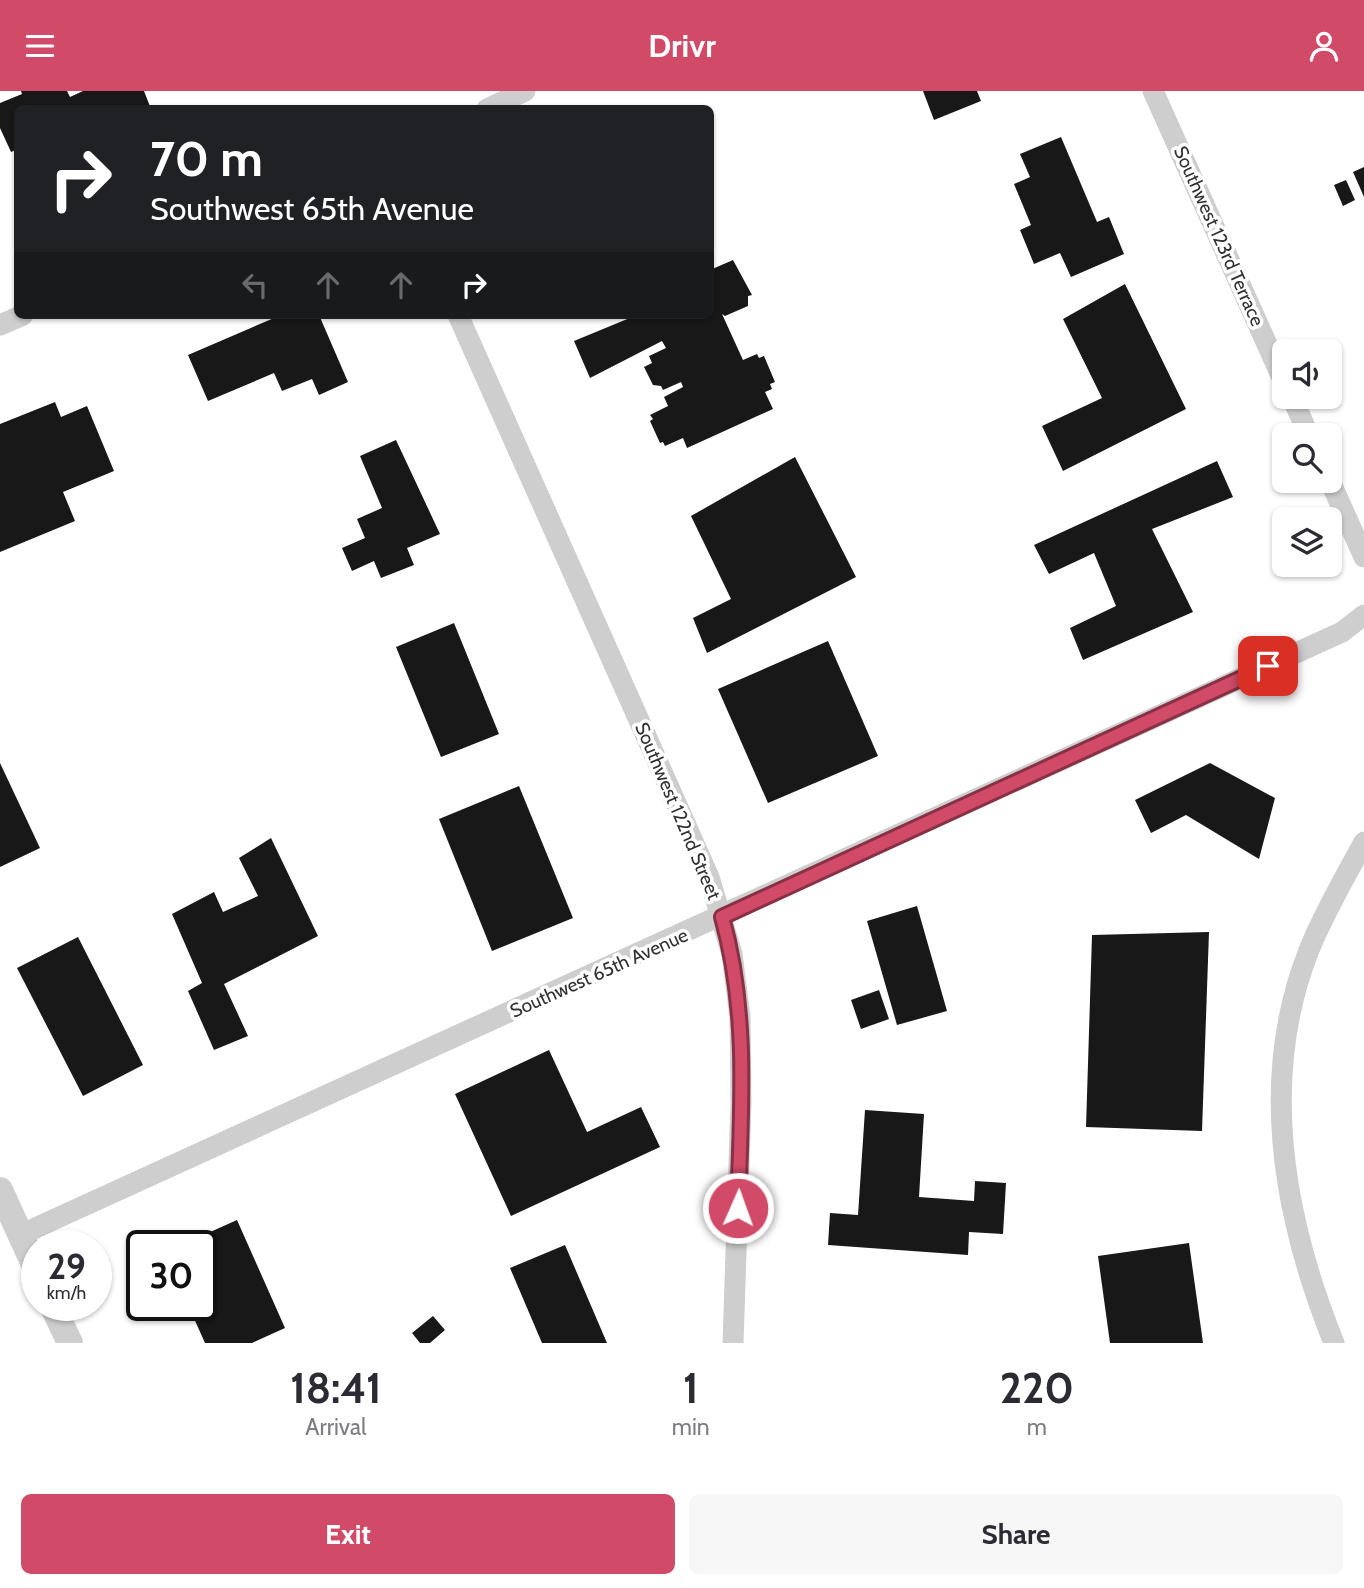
<!DOCTYPE html>
<style>
body{margin:0;font-family:Cabin,sans-serif;background:#f7f7f7;color:#2b2b33;height:100vh;display:flex;flex-direction:column;font-size:26px;white-space:nowrap}
*{box-sizing:border-box;margin:0}
p{font-size:23px;color:#7c7c81}
.icon{flex:none;width:38px;height:38px;fill:none;stroke:currentColor;stroke-width:2;stroke-linecap:round;stroke-linejoin:round}
.map{position:relative;height:1252px;overflow:hidden}
.panel{display:flex;flex-direction:column;background:#fff;flex:1}
.panel>*{flex:none}
.hud{position:absolute;left:14px;top:14px;width:700px;height:214px;border-radius:10px;box-shadow:0 2px 5px #0004;background:#202124;color:#fff;overflow:hidden}
.fabs{position:absolute;left:1272px;top:248px;display:grid;gap:14px}
.fabs a{display:grid;place-items:center;width:70px;height:70px;border-radius:10px;background:#fff;box-shadow:0 2px 5px #0004;font-size:35px}
.speed{position:absolute;left:21px;top:1139px;display:flex;gap:14px;font-size:35px;font-weight:700;text-align:center}
.speed>*{display:grid;place-content:center;width:91px;height:91px;border-radius:50%;background:#fff;box-shadow:0 2px 5px #0004;line-height:1}
.speed small{font-size:18px;font-weight:400}
.speed .limit{border:4px solid #111;border-radius:10px;background:#fff;color:#111}
.pin{position:absolute;display:grid;place-items:center;width:60px;height:60px;color:#fff;margin:-30px;border-radius:14px;box-shadow:0 4px 10px #0006}
.me{position:absolute;width:77px;margin:-38px;rotate:2deg;stroke-linejoin:round;filter:drop-shadow(0 0 5px #0008)}
.turn{display:flex;align-items:center;gap:24px;height:147px;padding:0 21px;font-size:32px}
.turn .icon{width:91px;height:91px;stroke-width:2.5}
.turn b{display:block;font-size:49px;line-height:60px}
.lanes{display:flex;align-items:center;height:66px;padding:0 21px;background:#0003;justify-content:center;gap:35px;direction:ltr}
.lanes .off{opacity:.35}
.eta{display:flex;justify-content:space-evenly;align-items:center;height:119px;text-align:center}
.eta b{font-size:42px;font-weight:700;line-height:49px}
.action{display:flex;gap:14px;margin-top:auto;padding:14px 21px}
.action a{flex:1;height:80px;border-radius:10px;background:#d14b68;color:#fff;font-size:28px;font-weight:700;line-height:80px;text-align:center}
.action a+a{background:#f7f7f7;color:#2b2b33}
header{display:flex;justify-content:space-between;align-items:center;height:91px;padding:0 21px;background:#d14b68;color:#fff;font-size:32px;font-weight:700}
.map>svg:first-child{display:block}
.building{fill:#181818}
.lines{fill:none;stroke-linecap:round;stroke-linejoin:round}
.minor{stroke:#cecece;stroke-width:21}
.tertiary{stroke:#cecece;stroke-width:26}
.route-casing{stroke:#883144;stroke-width:18}
.route{stroke:#d14b68;stroke-width:12}
.labels{text-anchor:middle;dominant-baseline:central;stroke-width:7;stroke-linejoin:round;paint-order:stroke}
.street-label{font-size:19px;fill:#313131;stroke:#fff}
</style>
<header><svg class="icon" aria-label="menu" viewBox="0 0 24 24"><path d="M4 6h16M4 12h16M4 18h16"/></svg>Drivr<svg class="icon" aria-label="person" viewBox="0 0 24 24"><circle cx="12" cy="8" r="4"/><path d="M4 21q1-7 8-7t8 7"/></svg></header>
<div class="map">
<svg width="1364" height="1252" viewBox="0 0 1364 1252">
<rect width="100%" height="100%" fill="#fff"/>
<!-- building -->
<g class="building">
<polygon points="21,0 67,0 70,6 83,0 144,0 151,18 18,18 18,58 11,61 0,37 0,12 22,3"/>
<polygon points="923,0 977,0 981,10 934,29"/>
<polygon points="1061,46 1097,131 1109,126 1124,163 1071,186 1060,162 1034,173 1020,139 1031,134 1014,93 1030,86 1020,63"/>
<polygon points="1364,76 1364,106 1353,81"/>
<polygon points="1346,89 1355,109 1343,115 1334,94"/>
<polygon points="733,169 752,204 748,205 748,215 725,225 722,223 743,269 757,263 759,267 764,265 775,291 770,293 772,298 765,301 773,318 687,357 683,347 665,355 663,351 660,352 650,330 653,328 650,324 668,315 664,306 683,296 681,291 663,299 661,295 653,294 644,276 652,272 649,265 666,257 662,250 590,287 574,250 637,224 710,224 710,179"/>
<polygon points="1125,193 1186,318 1063,380 1042,335 1102,307 1063,228"/>
<polygon points="281,224 319,224 348,291 319,304 312,288 282,300 274,282 208,310 188,264"/>
<polygon points="55,311 61,326 87,315 114,380 63,401 75,430 0,461 0,333"/>
<polygon points="396,349 440,443 407,457 414,474 381,487 374,470 352,480 342,457 365,447 357,428 382,417 360,365"/>
<polygon points="795,366 856,486 707,562 693,527 731,508 691,425"/>
<polygon points="1217,370 1233,406 1152,438 1193,521 1083,569 1070,537 1116,515 1094,462 1049,483 1034,454"/>
<polygon points="454,532 499,643 441,666 396,556"/>
<polygon points="828,550 878,665 768,712 718,598"/>
<polygon points="0,672 40,757 0,776"/>
<polygon points="1210,672 1275,707 1259,768 1186,724 1151,742 1135,709"/>
<polygon points="519,695 573,827 492,860 439,728"/>
<polygon points="271,747 318,845 224,893 248,945 214,959 188,900 202,892 172,823 214,801 223,821 258,805 239,767"/>
<polygon points="917,815 947,920 897,934 867,830"/>
<polygon points="1209,841 1202,1040 1086,1036 1092,844"/>
<polygon points="78,846 143,974 83,1005 17,877"/>
<polygon points="879,899 889,928 861,938 851,909"/>
<polygon points="549,959 587,1041 641,1016 660,1056 511,1125 455,1003"/>
<polygon points="865,1019 924,1023 919,1106 974,1110 975,1090 1006,1092 1003,1143 969,1141 968,1164 828,1154 830,1122 858,1124"/>
<polygon points="237,1129 285,1237 252,1252 205,1252 188,1214 201,1214 201,1155 179,1155"/>
<polygon points="1189,1152 1203,1252 1110,1252 1098,1165"/>
<polygon points="565,1154 607,1252 542,1252 510,1177"/>
<polygon points="433,1225 445,1239 430,1252 420,1252 412,1242"/>
</g>
<g class="lines">
<!-- minor -->
<g class="minor">
<polyline points="1153,0 1284,291"/>
<polyline points="487,18 525,0"/>
<polyline points="458,224 709,786 732,863 740,926 741,1012 733,1252"/>
<polyline points="0,234 23,224"/>
<polyline points="1292,306 1309,345"/>
<polyline points="1330,390 1364,466"/>
<polyline points="20,1144 1342,541 1364,524"/>
<path d="M1334,1252C1284,1128 1258,988 1309,859C1324,822 1345,786 1364,751"/>
</g>
<!-- tertiary -->
<g class="tertiary">
<polyline points="0,1099 37,1180"/>
<polyline points="52,1214 70,1252"/>
</g>
</g>
<g class="lines">
<defs>
<path id="route" d="M738,1117C741,1020 749,921 722,826L1268,575"/>
</defs>
<!-- route casing -->
<use href="#route" class="route-casing"/>
<!-- route -->
<use href="#route" class="route"/>
</g>
<g class="labels">
<!-- street labels -->
<g class="street-label">
<text transform="translate(1219 145) rotate(66)">Southwest 123rd Terrace</text>
<text transform="translate(678 720) rotate(67)">Southwest 122nd Street</text>
<text transform="translate(599 882) rotate(-24)">Southwest 65th Avenue</text>
</g>
</g>
</svg>
<div class="fabs">
<a><svg class="icon" aria-label="sound" viewBox="0 0 24 24"><path d="M4 9h4l5-4v14l-5-4H4zM17 9q2 3 0 6"/></svg></a>
<a><svg class="icon" aria-label="search" viewBox="0 0 24 24"><circle cx="10" cy="10" r="6"/><path d="M15 15l6 6"/></svg></a>
<a><svg class="icon" aria-label="layers" viewBox="0 0 24 24"><path d="M12 4l9 5-9 5-9-5zM3 14l9 5 9-5"/></svg></a>
</div>
<div class="speed"><div>29<small>km/h</small></div><div class="limit">30</div></div>
<div class="pin" style="left:1268px;top:575px;background:#d93025"><svg class="icon" aria-label="arrive" viewBox="0 0 24 24"><path d="M6 21V4h12l-3 4 3 4H6"/></svg></div>
<svg class="me" style="left:738px;top:1117px" viewBox="-20 -20 40 40"><circle r="17" fill="#d14b68" stroke="#fff" stroke-width="3"/><path d="M0-11L8 9 0 5-8 9z" fill="#fff"/></svg>
<div class="hud">
<div class="turn"><svg class="icon" aria-label="right" viewBox="0 0 24 24"><path d="M7 20v-9h11M14 6l5 5-5 5"/></svg><div><b>70 m</b>Southwest 65th Avenue</div></div>
<div class="lanes"><svg class="icon off" aria-label="left" viewBox="0 0 24 24"><path d="M17 20v-9H6M10 6l-5 5 5 5"/></svg><svg class="icon off" aria-label="ahead" viewBox="0 0 24 24"><path d="M12 20V5M6 11l6-6 6 6"/></svg><svg class="icon off" aria-label="ahead" viewBox="0 0 24 24"><path d="M12 20V5M6 11l6-6 6 6"/></svg><svg class="icon" aria-label="right" viewBox="0 0 24 24"><path d="M7 20v-9h11M14 6l5 5-5 5"/></svg></div>
</div>
</div>
<section class="panel">
<div class="eta">
<div><b>18:41</b><p>Arrival</p></div>
<div><b>1</b><p>min</p></div>
<div><b>220</b><p>m</p></div>
</div>
<div class="action"><a>Exit</a><a>Share</a></div>
</section>
